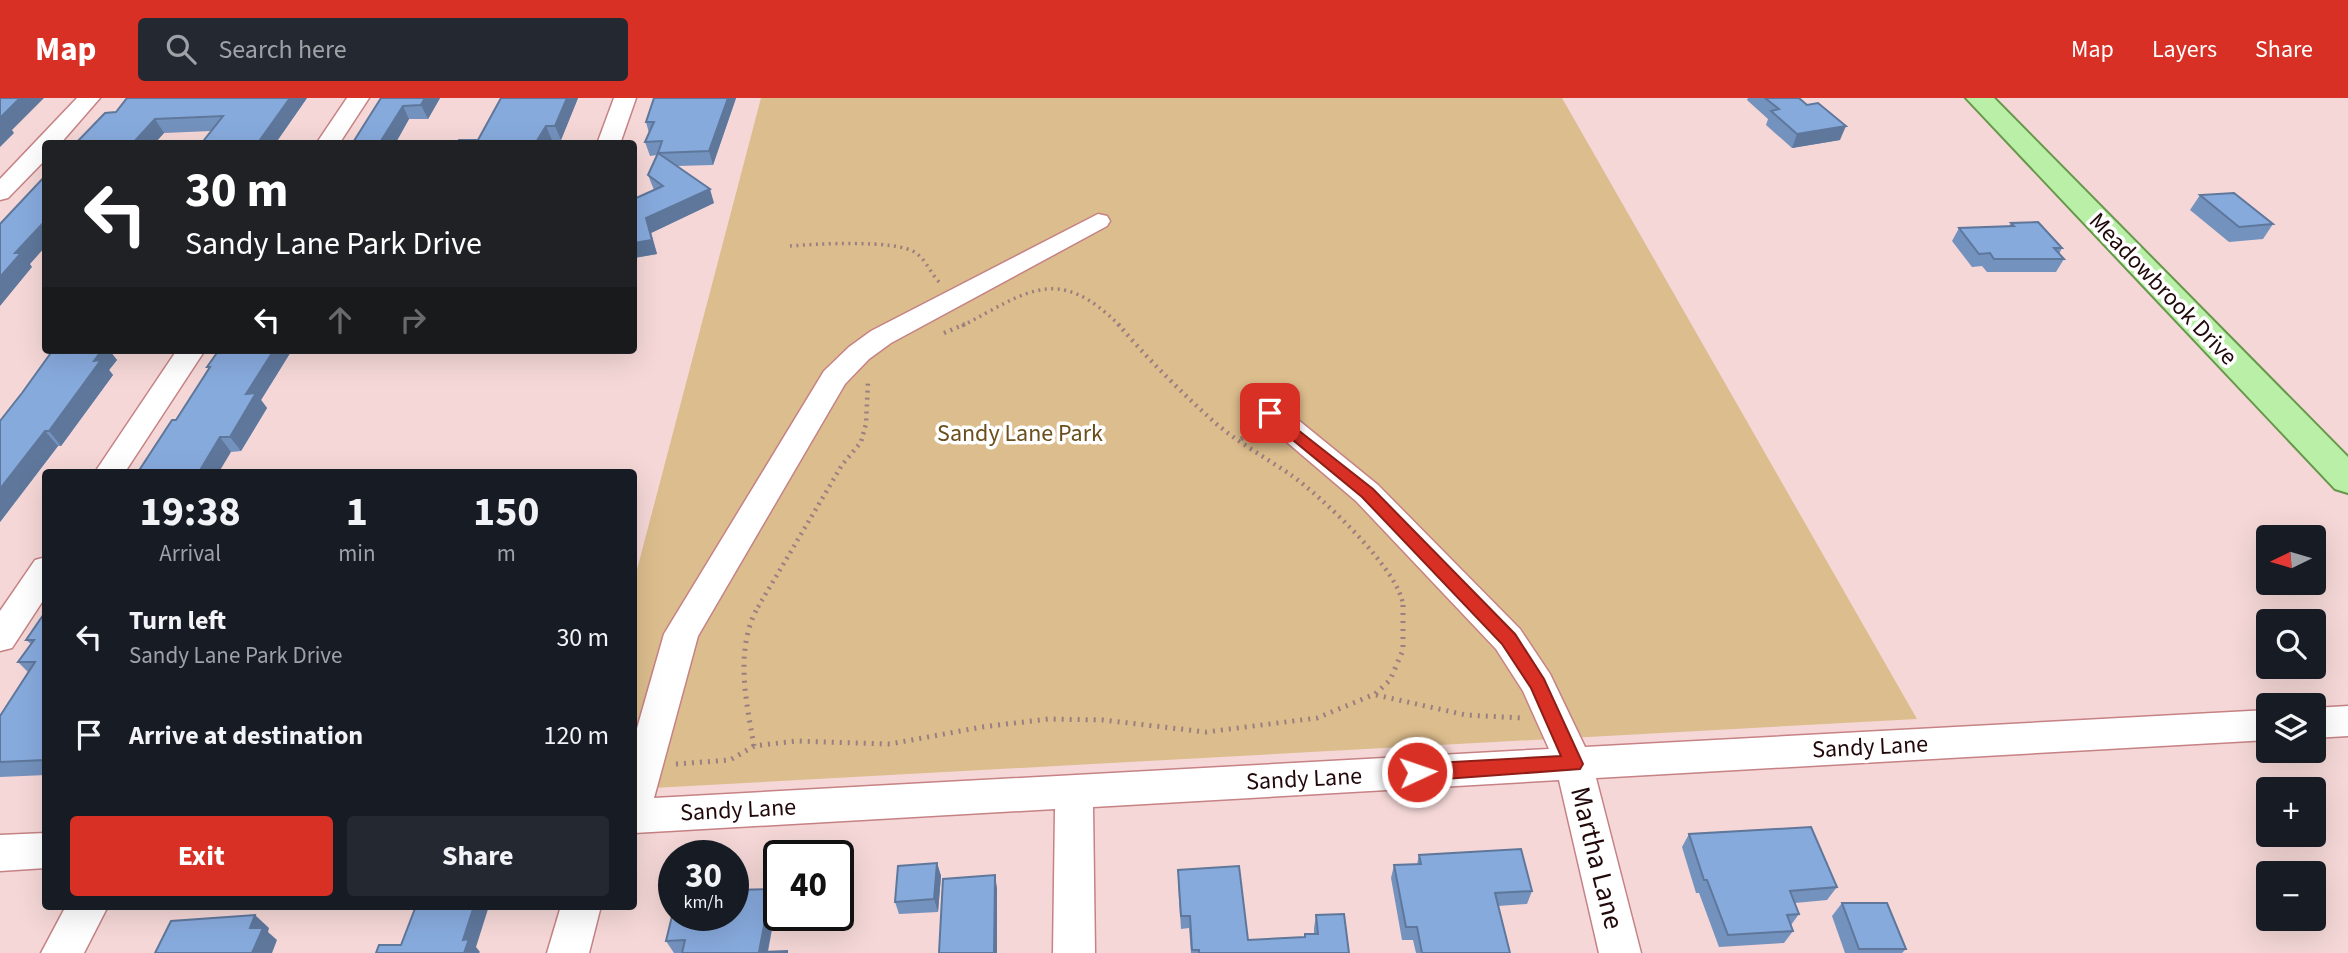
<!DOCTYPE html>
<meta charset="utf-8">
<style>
body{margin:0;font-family:"Source Sans 3",sans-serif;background:#242831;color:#f1f3f6;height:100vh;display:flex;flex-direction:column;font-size:26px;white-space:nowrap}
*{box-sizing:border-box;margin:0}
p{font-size:23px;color:#9ea1a6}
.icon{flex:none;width:38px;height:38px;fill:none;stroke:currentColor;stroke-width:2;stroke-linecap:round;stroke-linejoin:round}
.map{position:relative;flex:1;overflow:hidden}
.sheet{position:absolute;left:42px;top:371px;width:595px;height:441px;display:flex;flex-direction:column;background:#171b24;border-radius:7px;box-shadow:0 7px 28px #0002}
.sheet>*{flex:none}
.guide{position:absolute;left:42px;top:42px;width:595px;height:214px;border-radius:7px;box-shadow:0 7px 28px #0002;background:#202124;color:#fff;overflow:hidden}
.needle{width:46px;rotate:265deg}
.tools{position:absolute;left:2256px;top:427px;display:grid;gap:14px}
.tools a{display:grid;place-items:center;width:70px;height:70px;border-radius:7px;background:#171b24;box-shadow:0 7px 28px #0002;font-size:35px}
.speed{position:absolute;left:658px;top:742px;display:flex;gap:14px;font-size:35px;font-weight:700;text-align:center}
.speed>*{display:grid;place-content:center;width:91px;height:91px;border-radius:50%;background:#171b24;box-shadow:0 7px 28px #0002;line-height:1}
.speed small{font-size:18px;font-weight:400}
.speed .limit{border:4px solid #111;border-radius:10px;background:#fff;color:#111}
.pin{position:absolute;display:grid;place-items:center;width:60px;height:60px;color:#fff;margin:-30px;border-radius:14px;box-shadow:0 4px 10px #0006}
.me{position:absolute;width:77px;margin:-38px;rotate:87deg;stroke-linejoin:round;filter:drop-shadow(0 0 5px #0008)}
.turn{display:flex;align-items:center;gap:24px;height:147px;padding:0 28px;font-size:32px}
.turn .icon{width:91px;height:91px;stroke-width:2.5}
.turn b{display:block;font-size:49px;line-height:60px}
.lanes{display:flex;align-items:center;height:66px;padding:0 28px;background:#0003;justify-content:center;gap:35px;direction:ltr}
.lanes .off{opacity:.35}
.eta{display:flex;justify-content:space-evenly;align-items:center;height:119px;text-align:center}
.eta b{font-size:42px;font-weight:700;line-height:49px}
.cta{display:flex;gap:14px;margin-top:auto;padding:14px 28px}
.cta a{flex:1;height:80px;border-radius:7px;background:#d93025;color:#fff;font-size:28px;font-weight:700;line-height:80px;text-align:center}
.cta a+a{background:#242831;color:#f1f3f6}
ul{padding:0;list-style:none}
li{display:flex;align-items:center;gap:21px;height:98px;padding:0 28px}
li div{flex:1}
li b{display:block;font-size:26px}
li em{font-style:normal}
header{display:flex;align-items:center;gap:42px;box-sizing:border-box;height:98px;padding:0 35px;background:#d93025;color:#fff}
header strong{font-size:33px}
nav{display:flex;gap:38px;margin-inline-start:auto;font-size:24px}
.search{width:490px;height:63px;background:#242831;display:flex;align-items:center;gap:18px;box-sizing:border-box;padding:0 24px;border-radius:7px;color:#9ea1a6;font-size:26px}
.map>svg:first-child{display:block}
.green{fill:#dcbd8d}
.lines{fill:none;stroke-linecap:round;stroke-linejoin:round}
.minor-casing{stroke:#c68284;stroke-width:3}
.major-casing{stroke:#66974a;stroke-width:4}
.path-far2{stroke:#9b7f80;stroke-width:3.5;stroke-dasharray:2 4.5;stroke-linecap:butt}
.path-far1{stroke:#9b7f80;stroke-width:4.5;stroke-dasharray:2 5;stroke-linecap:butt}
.path{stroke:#9b7f80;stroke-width:5;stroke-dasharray:2 6;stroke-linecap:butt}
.minor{fill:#fff;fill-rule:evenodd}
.major{fill:#b9efa7;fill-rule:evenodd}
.wall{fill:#7492be}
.shaded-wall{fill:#5e779b}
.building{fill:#87aadd;stroke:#5e779b;stroke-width:2}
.route{fill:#d93025;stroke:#8d1f18;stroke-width:2}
.labels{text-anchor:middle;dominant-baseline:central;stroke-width:7;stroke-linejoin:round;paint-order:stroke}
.street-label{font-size:24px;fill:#21080a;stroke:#fff}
.park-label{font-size:24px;fill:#6a4e1c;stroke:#fff}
.near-street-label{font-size:28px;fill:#21080a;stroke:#fff}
</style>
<header>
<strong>Map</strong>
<div class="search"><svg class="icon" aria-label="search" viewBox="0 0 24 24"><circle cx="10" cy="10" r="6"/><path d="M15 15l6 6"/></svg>Search here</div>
<nav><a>Map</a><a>Layers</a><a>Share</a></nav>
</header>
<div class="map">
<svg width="2348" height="855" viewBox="0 0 2348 855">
<rect width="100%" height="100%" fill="#f5d7d7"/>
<!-- green -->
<polygon class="green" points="761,0 1562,0 1917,621 634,691 634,483"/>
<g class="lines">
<defs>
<g id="minor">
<polygon points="77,0 100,0 60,46 46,46 46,61 8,100 0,102 0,81"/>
<polygon points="347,0 369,0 339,46 316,46"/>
<polygon points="614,0 636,0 620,46 597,46"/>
<polygon points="1098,116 1107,118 1110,123 1107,128 891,245 869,261 845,286 698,538 654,700 1549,651 1523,593 1496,551 1356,403 1261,322 1257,315 1261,308 1271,305 1281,308 1378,387 1520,531 1550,576 1585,649 2268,612 2268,642 1596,680 1641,855 1599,855 1559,682 1093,709 1095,855 1053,855 1055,711 634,735 634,641 664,536 824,273 849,249 871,233"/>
<polygon points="177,252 205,252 125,374 95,374"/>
<polygon points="46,459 46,498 12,550 0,553 0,513 35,462"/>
<polygon points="2348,608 2348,638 2314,640 2314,610"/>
<polygon points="46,735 46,770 0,773 0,737"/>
<polygon points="66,808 108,808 84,855 41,855"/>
<polygon points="561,808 601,808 589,855 547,855"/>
</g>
<polygon id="major" points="1966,0 1994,0 2348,359 2348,395 2335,391"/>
</defs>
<!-- minor casing -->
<use href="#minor" class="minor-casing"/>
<!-- major casing -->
<use href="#major" class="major-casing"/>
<!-- path-far2 -->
<g class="path-far2">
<path d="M790,148C815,146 897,141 916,155C926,162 931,176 940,185"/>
<path d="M962,228C1027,194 1058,165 1120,228"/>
</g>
<!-- path-far1 -->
<g class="path-far1">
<path d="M1118,226C1147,260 1179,292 1212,322C1235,343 1265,359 1291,377C1320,397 1403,475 1403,509"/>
<polyline points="944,235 965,226"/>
<polyline points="1241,341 1255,332"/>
<polyline points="758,509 842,367 861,344 866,326 868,283"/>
</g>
<!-- path -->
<g class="path">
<polyline points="1376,597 1466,617 1522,620"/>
<path d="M754,648C746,602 734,550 759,507"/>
<polyline points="676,666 730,662 754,648 796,643 890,646 982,629 1048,621 1103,622 1206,634 1317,620 1375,596 1390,582 1403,552 1403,507"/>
</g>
<!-- minor -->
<use href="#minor" class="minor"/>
<!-- major -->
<use href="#major" class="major"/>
</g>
<!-- wall -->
<g class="wall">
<polygon points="307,0 275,46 201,46 211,33 164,35 154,46 75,46 105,15"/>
<polygon points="381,0 440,0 428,21 409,21 395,46 352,46"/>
<polygon points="578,0 561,42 552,42 549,46 457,46 478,42"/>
<polygon points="654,0 736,0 713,67 677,68 714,105 651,135 657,156 634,160 654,92 648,77 657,57 650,58 645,44 649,35 646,24"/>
<polygon points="1748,0 1799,0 1840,42 1792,50 1766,27 1768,21 1747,2"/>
<polygon points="2200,97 2273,126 2263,141 2229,144 2190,112"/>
<polygon points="2011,125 2062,150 2059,156 2064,161 2056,174 1987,174 1982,168 1972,169 1952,143 1959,130 2009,128"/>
<polygon points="50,252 109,252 117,262 109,272 113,277 61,348 58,348 0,424 22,295 52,254"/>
<polygon points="219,252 292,252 261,302 267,310 241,353 231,354 176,322 209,272 207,269"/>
<polygon points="46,513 46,677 0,679 0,618 28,574 18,564 31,546 26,542"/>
<polygon points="1689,736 1837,789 1827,802 1795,805 1799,816 1791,827 1793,833 1784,845 1719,849 1699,795 1696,795 1682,749"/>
<polygon points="1419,757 1532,793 1527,806 1498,808 1510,855 1416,855 1413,842 1402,842 1391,780 1394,767 1417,766"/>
<polygon points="937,765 941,778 938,814 899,816 895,804"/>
<polygon points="1178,772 1248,842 1304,839 1305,836 1314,836 1314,830 1316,817 1349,855 1191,855 1189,830 1181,831 1178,785"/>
<polygon points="777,804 768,854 788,855 674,855 666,843"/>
<polygon points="1842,805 1906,851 1902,855 1845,855 1832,818"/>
</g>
<!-- shaded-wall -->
<g class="shaded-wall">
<polygon points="20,0 44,0 12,32 14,35 0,49 0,20"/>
<polygon points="290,0 307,0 275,46 257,46"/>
<polygon points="425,0 440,0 428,21 421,7"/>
<polygon points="567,0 578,0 561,42 555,28"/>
<polygon points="728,0 736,0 713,67 709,53"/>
<polygon points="403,8 409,21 395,46 379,46"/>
<polygon points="155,21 164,35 154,46 132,46"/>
<polygon points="546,28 552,42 549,46 535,46"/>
<polygon points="1846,28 1840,42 1792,50 1797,36"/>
<polygon points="710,91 714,105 651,135 657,156 634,160 634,145 646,120"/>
<polygon points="46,122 46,148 30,166 32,169 0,208 0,179 15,155"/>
<polygon points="88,252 109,252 117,262 109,272 113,277 61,348 49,333 94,263"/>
<polygon points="274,252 292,252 261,302 267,310 241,353 230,339 246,296"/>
<polygon points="45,333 58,348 0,424 0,391"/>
<polygon points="220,339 231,354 219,374 199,374"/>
<polygon points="937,765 941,778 938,814 934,801"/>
<polygon points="995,777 997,790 997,855 994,855"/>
<polygon points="771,791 777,804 767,855 759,854"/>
<polygon points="474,808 489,808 476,849 480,854 479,855 464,855 463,842"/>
<polygon points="255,817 269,830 268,834 277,842 272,855 252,855 250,830"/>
</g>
<!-- building -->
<g class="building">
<polygon points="0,0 20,0 0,20"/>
<polygon points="127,0 290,0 257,46 201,46 223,18 155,21 132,46 75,46 105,15 116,14"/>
<polygon points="381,0 425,0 421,7 403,8 379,46 352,46"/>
<polygon points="501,0 567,0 555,28 546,28 535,46 457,46 459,42 478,42"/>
<polygon points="654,0 728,0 709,53 658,55 662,43 645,44 654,24 646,24"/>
<polygon points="1765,0 1799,0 1807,7 1818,5 1846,28 1797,36 1771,13 1779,11"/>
<polygon points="658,55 710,91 646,120 652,142 634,145 634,101 663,88 648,77"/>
<polygon points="46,77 46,122 15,155 21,155 0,179 0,126"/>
<polygon points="2234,95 2273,126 2239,129 2200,97"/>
<polygon points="2038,124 2062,150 2054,150 2064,161 1994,161 1990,155 1979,156 1959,130 2014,128 2011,125"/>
<polygon points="53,252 102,252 94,263 101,262 49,333 45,333 0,391 0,323 22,295"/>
<polygon points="219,252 274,252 246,296 256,295 230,339 220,339 199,374 138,374 172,322 176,322 210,269 207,269"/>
<polygon points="46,513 46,660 45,662 0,664 0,618 35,564 18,564 34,542 26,542"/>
<polygon points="1811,729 1837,789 1790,793 1799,816 1787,817 1793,833 1728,837 1707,782 1704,782 1689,736"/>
<polygon points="1521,751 1532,793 1495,795 1510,855 1422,855 1417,829 1406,829 1394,767 1421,766 1419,757"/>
<polygon points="937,765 934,801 895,804 898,768"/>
<polygon points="1239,768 1248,842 1305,839 1305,836 1318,836 1316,817 1344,816 1349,855 1199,855 1199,852 1192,852 1190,818 1181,818 1178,772"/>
<polygon points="995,777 994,855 939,855 943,781"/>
<polygon points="771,791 759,854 787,853 787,855 682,855 685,842 666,843 674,810 674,817 733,817 733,792"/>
<polygon points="1842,805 1887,805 1906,851 1859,851"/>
<polygon points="416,808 474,808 463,842 469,841 464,855 376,855 379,847 401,847"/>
<polygon points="255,817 250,830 263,830 252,855 155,855 171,823"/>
</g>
<!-- route -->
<polygon class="route" points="1270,310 1373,391 1515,536 1544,581 1583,666 1580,671 1417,683 1410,680 1408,674 1410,669 1417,666 1561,658 1531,590 1502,546 1362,399 1265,319 1263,315"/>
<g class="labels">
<!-- street labels -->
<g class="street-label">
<text transform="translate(2163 191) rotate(46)">Meadowbrook Drive</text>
<text transform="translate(1870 649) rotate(-3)">Sandy Lane</text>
<text transform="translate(1304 681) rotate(-3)">Sandy Lane</text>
<text transform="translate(738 712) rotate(-3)">Sandy Lane</text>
</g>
<!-- park labels -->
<g class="park-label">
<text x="1020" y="335">Sandy Lane Park</text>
</g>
<!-- near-street labels -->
<g class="near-street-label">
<text transform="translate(1597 760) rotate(76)">Martha Lane</text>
</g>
</g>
</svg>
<div class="tools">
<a><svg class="needle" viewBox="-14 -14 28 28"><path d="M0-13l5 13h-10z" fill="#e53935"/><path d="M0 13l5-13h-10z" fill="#9ea1a6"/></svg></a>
<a><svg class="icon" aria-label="search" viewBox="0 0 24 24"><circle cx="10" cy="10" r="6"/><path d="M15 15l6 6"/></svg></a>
<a><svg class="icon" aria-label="layers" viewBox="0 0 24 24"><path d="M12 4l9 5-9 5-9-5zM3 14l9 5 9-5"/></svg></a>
<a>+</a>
<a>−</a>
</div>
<div class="speed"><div>30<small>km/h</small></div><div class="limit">40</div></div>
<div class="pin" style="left:1270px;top:315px;background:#d93025"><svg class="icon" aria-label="arrive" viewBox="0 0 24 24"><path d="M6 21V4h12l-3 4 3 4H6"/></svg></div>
<svg class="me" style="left:1417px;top:674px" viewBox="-20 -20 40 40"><circle r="17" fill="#d93025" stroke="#fff" stroke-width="3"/><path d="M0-11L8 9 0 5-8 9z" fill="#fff"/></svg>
<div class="guide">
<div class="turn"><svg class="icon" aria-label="left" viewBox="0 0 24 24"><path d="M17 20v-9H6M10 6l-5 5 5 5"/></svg><div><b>30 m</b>Sandy Lane Park Drive</div></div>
<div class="lanes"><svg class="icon" aria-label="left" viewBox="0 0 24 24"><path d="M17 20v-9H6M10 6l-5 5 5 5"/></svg><svg class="icon off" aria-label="ahead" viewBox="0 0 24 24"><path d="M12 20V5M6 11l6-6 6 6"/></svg><svg class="icon off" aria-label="right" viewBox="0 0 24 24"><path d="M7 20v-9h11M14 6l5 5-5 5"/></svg></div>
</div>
<section class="sheet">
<div class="eta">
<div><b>19:38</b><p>Arrival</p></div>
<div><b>1</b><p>min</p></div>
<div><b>150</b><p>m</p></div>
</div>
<ul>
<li><svg class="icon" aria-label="left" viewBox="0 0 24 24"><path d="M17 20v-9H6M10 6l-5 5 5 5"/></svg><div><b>Turn left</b><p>Sandy Lane Park Drive</p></div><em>30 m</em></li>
<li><svg class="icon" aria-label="arrive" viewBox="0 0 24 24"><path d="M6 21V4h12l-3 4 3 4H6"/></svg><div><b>Arrive at destination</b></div><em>120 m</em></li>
</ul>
<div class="cta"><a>Exit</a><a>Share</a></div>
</section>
</div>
